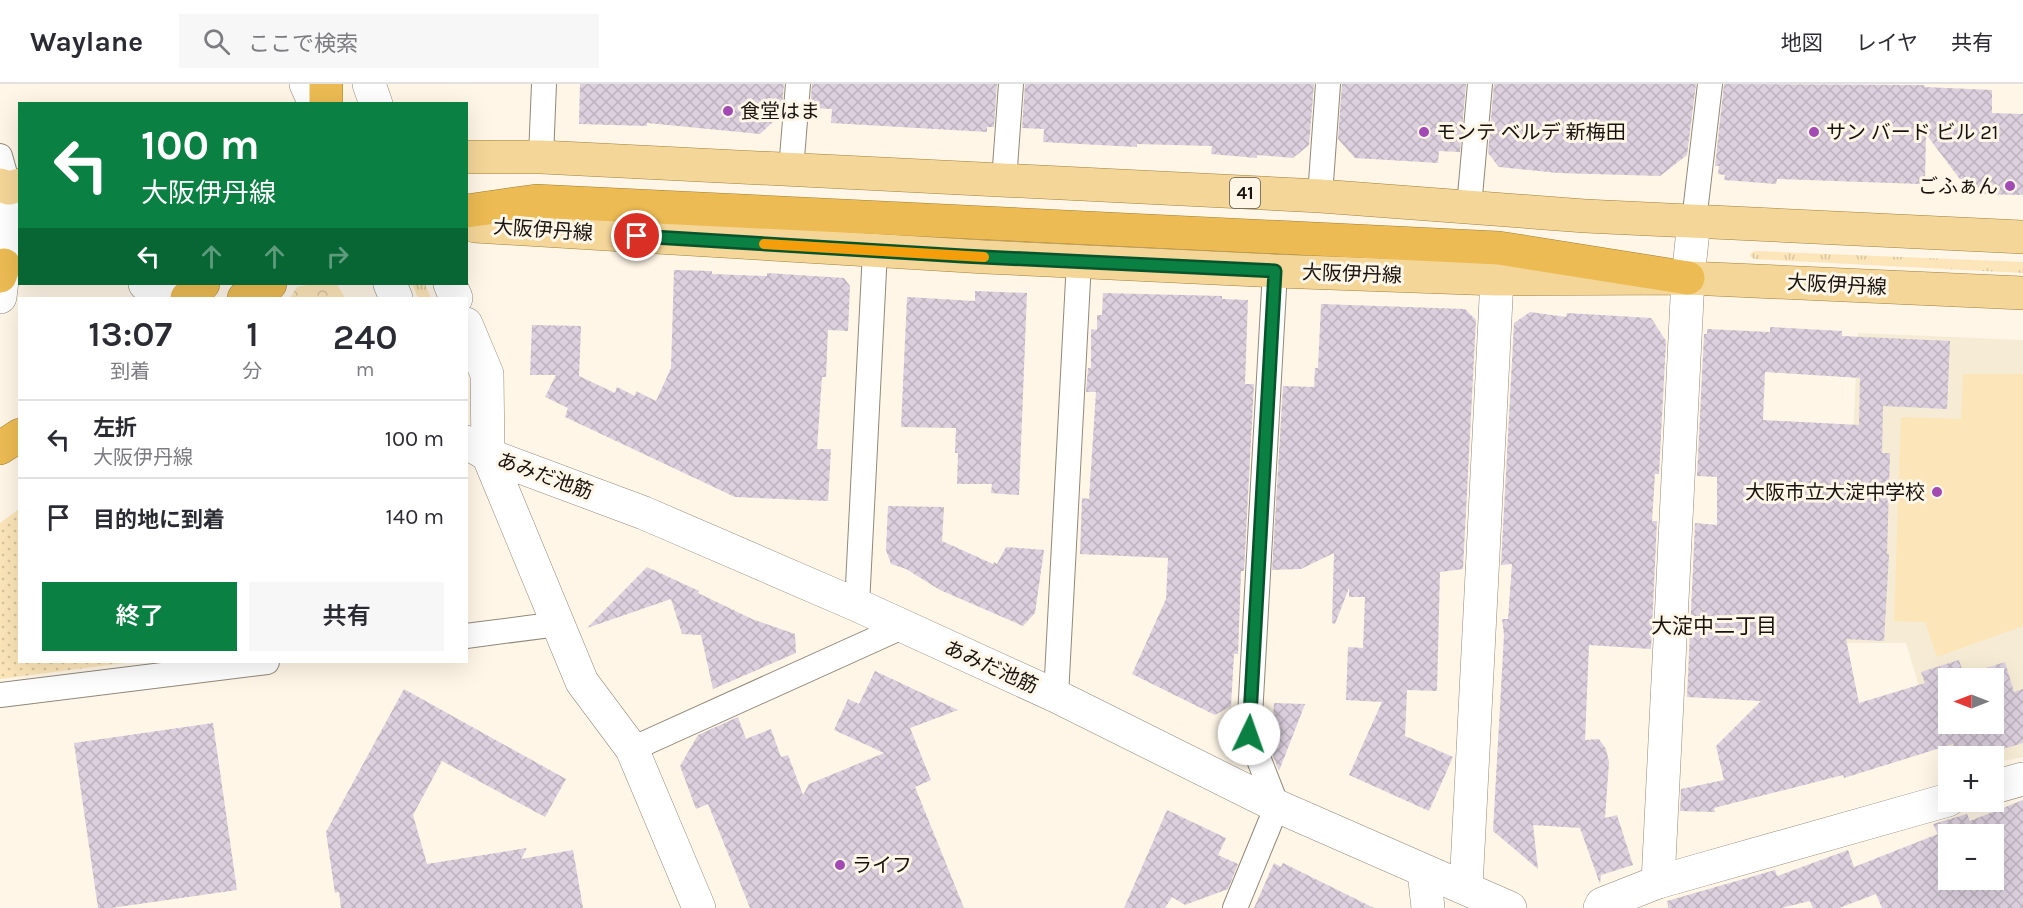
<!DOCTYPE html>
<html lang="ja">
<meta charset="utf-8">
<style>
body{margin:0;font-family:Karla,"Noto Sans JP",sans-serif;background:#f7f7f7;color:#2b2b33;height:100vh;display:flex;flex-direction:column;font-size:22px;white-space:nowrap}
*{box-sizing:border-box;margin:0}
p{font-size:20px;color:#7c7c81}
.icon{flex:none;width:33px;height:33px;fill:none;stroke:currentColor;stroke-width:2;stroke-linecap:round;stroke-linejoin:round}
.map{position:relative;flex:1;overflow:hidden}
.drawer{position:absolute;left:18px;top:213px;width:450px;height:366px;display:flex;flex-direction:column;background:#fff;border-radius:0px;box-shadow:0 6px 24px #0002}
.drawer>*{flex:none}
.guide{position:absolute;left:18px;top:18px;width:450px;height:183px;border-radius:0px;box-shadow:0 6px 24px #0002;background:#0b8043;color:#fff;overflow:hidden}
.needle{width:39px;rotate:270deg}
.tools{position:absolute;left:1938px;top:584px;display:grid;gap:12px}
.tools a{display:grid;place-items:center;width:66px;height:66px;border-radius:0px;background:#fff;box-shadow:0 6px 24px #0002;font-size:30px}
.pin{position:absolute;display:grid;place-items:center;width:51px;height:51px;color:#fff;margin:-26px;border:3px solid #fff;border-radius:50%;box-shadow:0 2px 6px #0007}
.me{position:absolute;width:66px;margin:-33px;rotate:3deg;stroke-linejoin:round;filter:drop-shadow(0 0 4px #0008)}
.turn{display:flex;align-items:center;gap:21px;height:126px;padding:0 24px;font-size:27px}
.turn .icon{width:78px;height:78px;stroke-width:2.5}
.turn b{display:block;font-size:42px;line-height:51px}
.lanes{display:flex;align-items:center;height:57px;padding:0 24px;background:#0003;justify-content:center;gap:30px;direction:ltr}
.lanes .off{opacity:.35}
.eta{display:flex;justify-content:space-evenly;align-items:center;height:102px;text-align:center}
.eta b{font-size:36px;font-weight:600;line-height:42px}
.action{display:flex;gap:12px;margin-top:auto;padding:12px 24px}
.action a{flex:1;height:69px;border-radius:0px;background:#0b8043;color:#fff;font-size:24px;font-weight:600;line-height:69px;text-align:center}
.action a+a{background:#f7f7f7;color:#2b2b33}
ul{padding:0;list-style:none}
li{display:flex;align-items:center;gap:18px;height:78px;padding:0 24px;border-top:2px solid #e1e1e2}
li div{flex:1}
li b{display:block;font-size:22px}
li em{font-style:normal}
header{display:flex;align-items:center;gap:36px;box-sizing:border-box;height:84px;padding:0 30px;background:#fff;border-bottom:2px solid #e1e1e2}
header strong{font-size:28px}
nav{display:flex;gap:33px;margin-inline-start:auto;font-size:21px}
.search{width:420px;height:54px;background:#f7f7f7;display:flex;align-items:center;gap:15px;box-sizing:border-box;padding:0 21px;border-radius:0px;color:#7c7c81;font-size:22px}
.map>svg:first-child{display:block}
.built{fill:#f6ebd4;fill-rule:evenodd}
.grass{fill:url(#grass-tufts)}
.forest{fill:url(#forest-crowns)}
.park{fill:url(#park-dots)}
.pitch{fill:#fce5b9}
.building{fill:url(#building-cross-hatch);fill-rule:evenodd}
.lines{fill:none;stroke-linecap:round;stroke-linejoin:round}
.street-casing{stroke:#90887a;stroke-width:26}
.secondary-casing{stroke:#90887a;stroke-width:34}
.primary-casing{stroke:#a1813b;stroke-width:34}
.highway-casing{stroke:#a1813b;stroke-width:34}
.street{stroke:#fff;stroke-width:24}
.secondary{stroke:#fff;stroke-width:33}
.primary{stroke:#f4d698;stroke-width:33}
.highway{stroke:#ecbb53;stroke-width:33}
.route-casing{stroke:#07532c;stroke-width:15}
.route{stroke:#0b8043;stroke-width:10}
.slow{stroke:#f59e0b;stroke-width:10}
.poi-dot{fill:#a349b4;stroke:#fff6e7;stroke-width:2}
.labels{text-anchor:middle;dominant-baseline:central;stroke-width:6;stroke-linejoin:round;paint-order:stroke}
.shield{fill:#fff6e7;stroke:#5d5850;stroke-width:1.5}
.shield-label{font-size:18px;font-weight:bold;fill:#17140f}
.poi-label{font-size:20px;fill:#17140f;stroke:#fff6e7;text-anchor:start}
.street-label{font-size:20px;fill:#17140f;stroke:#fff6e7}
.neighbourhood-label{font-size:21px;fill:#17140f;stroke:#fff6e7}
</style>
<header>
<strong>Waylane</strong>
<div class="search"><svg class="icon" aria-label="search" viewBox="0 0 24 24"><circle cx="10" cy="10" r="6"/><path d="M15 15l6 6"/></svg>ここで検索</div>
<nav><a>地図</a><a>レイヤ</a><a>共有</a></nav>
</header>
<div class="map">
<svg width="2023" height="824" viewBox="0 0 2023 824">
<defs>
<pattern id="grass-tufts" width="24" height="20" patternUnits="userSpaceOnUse" patternTransform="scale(1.5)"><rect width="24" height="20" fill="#fce5b9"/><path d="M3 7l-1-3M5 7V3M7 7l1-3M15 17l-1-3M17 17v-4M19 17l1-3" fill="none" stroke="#d7c49e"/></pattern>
<pattern id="forest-crowns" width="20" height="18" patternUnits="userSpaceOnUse" patternTransform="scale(1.5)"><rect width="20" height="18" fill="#fce5b9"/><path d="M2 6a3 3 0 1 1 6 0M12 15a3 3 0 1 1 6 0" fill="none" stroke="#d7c49e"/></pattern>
<pattern id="park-dots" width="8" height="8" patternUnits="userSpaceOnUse" patternTransform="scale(1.5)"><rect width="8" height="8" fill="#fce5b9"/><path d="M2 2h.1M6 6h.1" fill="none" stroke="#d7c49e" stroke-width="1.8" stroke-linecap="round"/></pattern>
<pattern id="building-cross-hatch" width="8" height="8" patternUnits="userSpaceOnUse" patternTransform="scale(1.5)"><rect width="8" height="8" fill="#dcd0de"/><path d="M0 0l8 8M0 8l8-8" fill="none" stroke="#bcb2bd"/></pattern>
</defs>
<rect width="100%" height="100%" fill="#fff6e7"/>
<!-- built -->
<path class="built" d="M1858,249L2023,256V673L1994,679V672H1948V689H1945L1906,559H1843ZM1948,594H1994V639H1948Z"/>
<!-- grass -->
<g class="grass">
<polygon points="1755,167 2023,178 2023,189 1754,175 1750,172 1751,169"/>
<polygon points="412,200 425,200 431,214 418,214"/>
</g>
<!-- forest -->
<polygon class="forest" points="312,200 337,200 345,214 290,214 297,203"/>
<!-- park -->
<polygon class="park" points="19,425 20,578 126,578 124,579 0,595 0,439"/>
<!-- pitch -->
<polygon class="pitch" points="1963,290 2023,290 2023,542 1937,573 1925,538 1894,537 1901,333 1961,335"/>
<!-- building -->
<g class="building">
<polygon points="580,0 784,0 782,22 775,22 774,37 760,50 647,39 647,42 579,40"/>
<polygon points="812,0 997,0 994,43 987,43 987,48 831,39 832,25 810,24"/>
<polygon points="1025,0 1314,0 1309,61 1293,74 1257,71 1257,74 1211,70 1212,62 1137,60 1137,63 1043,58 1044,45 1022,44"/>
<polygon points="1342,0 1466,0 1460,68 1439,67 1438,79 1355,74 1338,55"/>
<polygon points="1494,0 1696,0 1687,71 1660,92 1558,89 1499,83 1488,69"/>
<polygon points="1724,0 1925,1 1924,3 1992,6 1992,29 2023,30 2023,111 1971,110 1926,50 1925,96 1920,96 1920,100 1777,95 1776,100 1724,96 1725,91 1718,90 1719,82 1715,82"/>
<polygon points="674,186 712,187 712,190 767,192 767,189 844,194 850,202 848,247 828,246 826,293 822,293 817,365 831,365 828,417 735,413 565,333 568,324 545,313 556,291 530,291 532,241 581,242 579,292 615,309 617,303 635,312 636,307 656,317 671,284"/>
<polygon points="975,207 1027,209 1019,411 991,409 992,400 957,400 958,369 955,369 956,344 901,343 907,213 975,217"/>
<polygon points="1103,209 1222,212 1222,215 1248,216 1245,300 1254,300 1244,487 1241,487 1238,570 1234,570 1231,622 1215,631 1132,590 1166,515 1168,474 1080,470 1082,414 1089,415 1096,308 1086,308 1088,284 1091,284 1091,245 1097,246 1097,231 1102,231"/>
<polygon points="1321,220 1465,225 1476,236 1463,485 1440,488 1437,607 1407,606 1405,652 1453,673 1429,727 1349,691 1382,618 1346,616 1348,563 1363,564 1365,513 1349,513 1349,504 1335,540 1332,539 1334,469 1301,485 1272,486 1283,302 1314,303 1315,284 1318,284"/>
<polygon points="1530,228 1566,233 1567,229 1651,234 1666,257 1659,390 1655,390 1652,437 1657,437 1651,565 1589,561 1585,656 1599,655 1606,665 1609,678 1605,734 1617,731 1633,781 1601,791 1600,800 1580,744 1533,741 1538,785 1493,747 1504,551 1502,535 1508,535 1512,480 1501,481 1514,239"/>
<path d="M1770,243L1842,247V252L1950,257L1947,325L1883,322L1882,369H1890L1887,470H1889L1884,557L1846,555L1859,619L1925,599L1921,588L1959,576L1964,591L2005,578L2014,608L2023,605V659L1979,672H1957L1953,660L1844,694L1843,691L1714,724L1715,728L1680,727L1681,705L1724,696L1716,662L1761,617L1687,613L1695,439L1717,441V393L1697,392L1704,250H1707V245L1770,248ZM1765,288L1860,294L1859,341L1763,336ZM1948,594H1994V639H1948Z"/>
<polygon points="888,422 944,423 942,457 993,480 994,478 997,480 1006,463 1044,466 1035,529 1023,542 940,506 906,485 891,480 886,466"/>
<polygon points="647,483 699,507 698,509 752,535 795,550 796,569 713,605 701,551 682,550 671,515 587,544"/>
<polygon points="875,587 958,626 910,644 931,696 915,703 964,824 750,824 708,720 696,725 680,682 698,651 738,633 746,655 771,645 781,673 788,671 803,711 809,700 884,669 834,646 848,615 859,620"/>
<polygon points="404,605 566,695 545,733 442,677 413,731 427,780 527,764 521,775 573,766 583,824 341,824 339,808 335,809 326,748"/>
<polygon points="1274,619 1305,620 1279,687 1271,667"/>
<polygon points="213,639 237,806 111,824 98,824 74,659"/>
<path d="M2023,716V824H1882L1876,810L1839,824H1813L1810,817L1781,824H1668L1667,817L1775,786L1777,792L1848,766L1854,783L1938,750L1933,740L1967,730L1970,737ZM1948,750H1994V795H1948Z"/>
<polygon points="1167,726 1226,754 1218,771 1238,780 1228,805 1185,821 1172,813 1165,824 1124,824"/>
<polygon points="1274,779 1281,783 1283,779 1374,824 1254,824"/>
</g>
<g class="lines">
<defs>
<g id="street">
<polyline points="0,72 9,104"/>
<polyline points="541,73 544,0"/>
<polyline points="791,86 798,0"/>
<polyline points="1004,97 1011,0"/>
<polyline points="1320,112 1328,0"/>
<polyline points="1469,123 1480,0"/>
<polyline points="1694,137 1710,0"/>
<polyline points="857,521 875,167"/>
<polyline points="466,552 558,540"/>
<polyline points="0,611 267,578"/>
<polyline points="1056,612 1079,177"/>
<polyline points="632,665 902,543"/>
<polyline points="1235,824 1277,722 1249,650 1275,187"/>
</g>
<g id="secondary">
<polyline points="306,0 315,20"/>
<polyline points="369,0 376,20"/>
<polyline points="145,200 180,214"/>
<polyline points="390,200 396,214"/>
<polyline points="450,200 456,214"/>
<polyline points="0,213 4,181 9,104"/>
<polyline points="466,240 487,290 488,371"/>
<polyline points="466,358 488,371 644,429 857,521 1056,612 1277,722 1510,824"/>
<polyline points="479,359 488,371 582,598 632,665 699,824"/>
<polyline points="1994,703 2023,695"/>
<polyline points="1424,787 1428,824"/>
<polyline points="1658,798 1688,194 1694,137"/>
<polyline points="1466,804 1497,195"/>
<polyline points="1600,824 1602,820 1658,798 1948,716"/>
</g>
<g id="primary">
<polyline points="466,73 541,73 1320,112 1585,132 2023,153"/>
<polyline points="0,101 9,104 20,101"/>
<polyline points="466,137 475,142 985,173 1275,187 1497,195 1688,194 2023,209"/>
</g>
<g id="highway">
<polyline points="326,20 326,0"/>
<polyline points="466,127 536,117 1499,164 1688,194"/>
<polyline points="0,192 4,181"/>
<polyline points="187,214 203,200"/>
<polyline points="244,214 270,200"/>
<polyline points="0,364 20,351"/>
</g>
</defs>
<!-- street casing -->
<use href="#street" class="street-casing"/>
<!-- secondary casing -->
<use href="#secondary" class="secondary-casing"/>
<!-- primary casing -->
<use href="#primary" class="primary-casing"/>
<!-- highway casing -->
<use href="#highway" class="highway-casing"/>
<!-- street -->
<use href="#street" class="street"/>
<!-- secondary -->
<use href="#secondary" class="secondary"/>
<!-- primary -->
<use href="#primary" class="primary"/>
<!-- highway -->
<use href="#highway" class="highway"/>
</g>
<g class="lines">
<defs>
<polyline id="route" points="637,152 963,172 1275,187 1249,650"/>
</defs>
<!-- route casing -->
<use href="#route" class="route-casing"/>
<!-- route -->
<use href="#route" class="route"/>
<!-- slow -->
<polyline class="slow" points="764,160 984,173"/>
</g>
<!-- markers -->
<g class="poi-dot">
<circle cx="728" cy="27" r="6"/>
<circle cx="1424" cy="48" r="6"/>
<circle cx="1814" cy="48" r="6"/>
<circle cx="2010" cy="102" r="6"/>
<circle cx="1937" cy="408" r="6"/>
<circle cx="840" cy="781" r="6"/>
</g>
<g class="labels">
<!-- shield labels -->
<rect class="shield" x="1230" y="94" width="30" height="30" rx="4.5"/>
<g class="shield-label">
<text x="1245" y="109">41</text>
</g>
<!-- poi labels -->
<g class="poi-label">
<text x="740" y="27">食堂はま</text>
<text x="1436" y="48">モンテ ベルデ 新梅田</text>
<text x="1826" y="48">サン バード ビル 21</text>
<text x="1998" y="102" text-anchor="end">ごふぁん</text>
<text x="1925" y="408" text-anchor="end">大阪市立大淀中学校</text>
<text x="852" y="781">ライフ</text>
</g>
<!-- street labels -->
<g class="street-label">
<text transform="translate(543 146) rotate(4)">大阪伊丹線</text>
<text transform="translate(1352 190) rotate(2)">大阪伊丹線</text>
<text transform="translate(1837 201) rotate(3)">大阪伊丹線</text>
<text transform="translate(545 392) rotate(20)">あみだ池筋</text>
<text transform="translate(991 583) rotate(24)">あみだ池筋</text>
</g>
<!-- neighbourhood labels -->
<g class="neighbourhood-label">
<text x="1714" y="542">大淀中二丁目</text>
</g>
</g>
</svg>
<div class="tools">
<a><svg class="needle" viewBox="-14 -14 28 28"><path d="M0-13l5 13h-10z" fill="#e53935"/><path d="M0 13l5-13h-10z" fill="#7c7c81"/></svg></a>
<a>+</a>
<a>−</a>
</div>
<div class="pin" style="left:637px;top:152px;background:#d93025"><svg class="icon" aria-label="arrive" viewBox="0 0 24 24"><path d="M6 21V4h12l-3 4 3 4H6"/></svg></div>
<svg class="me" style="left:1249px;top:650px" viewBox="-20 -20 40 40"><circle r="19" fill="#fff"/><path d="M0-13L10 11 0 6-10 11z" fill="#0b8043"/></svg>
<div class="guide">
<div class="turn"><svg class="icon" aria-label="left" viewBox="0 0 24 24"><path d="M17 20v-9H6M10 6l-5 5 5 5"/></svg><div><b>100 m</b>大阪伊丹線</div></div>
<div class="lanes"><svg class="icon" aria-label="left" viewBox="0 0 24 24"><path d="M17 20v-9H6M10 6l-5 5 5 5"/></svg><svg class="icon off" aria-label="ahead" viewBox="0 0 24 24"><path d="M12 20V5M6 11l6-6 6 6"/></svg><svg class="icon off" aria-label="ahead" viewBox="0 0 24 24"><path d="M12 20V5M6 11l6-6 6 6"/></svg><svg class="icon off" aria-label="right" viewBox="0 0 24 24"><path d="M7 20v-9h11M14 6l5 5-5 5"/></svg></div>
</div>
<section class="drawer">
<div class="eta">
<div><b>13:07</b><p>到着</p></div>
<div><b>1</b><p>分</p></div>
<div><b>240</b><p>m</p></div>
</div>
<ul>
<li><svg class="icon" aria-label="left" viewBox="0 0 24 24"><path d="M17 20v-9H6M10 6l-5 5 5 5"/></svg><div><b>左折</b><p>大阪伊丹線</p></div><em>100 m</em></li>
<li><svg class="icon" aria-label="arrive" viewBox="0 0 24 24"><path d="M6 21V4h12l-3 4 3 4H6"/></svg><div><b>目的地に到着</b></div><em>140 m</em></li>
</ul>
<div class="action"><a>終了</a><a>共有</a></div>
</section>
</div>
